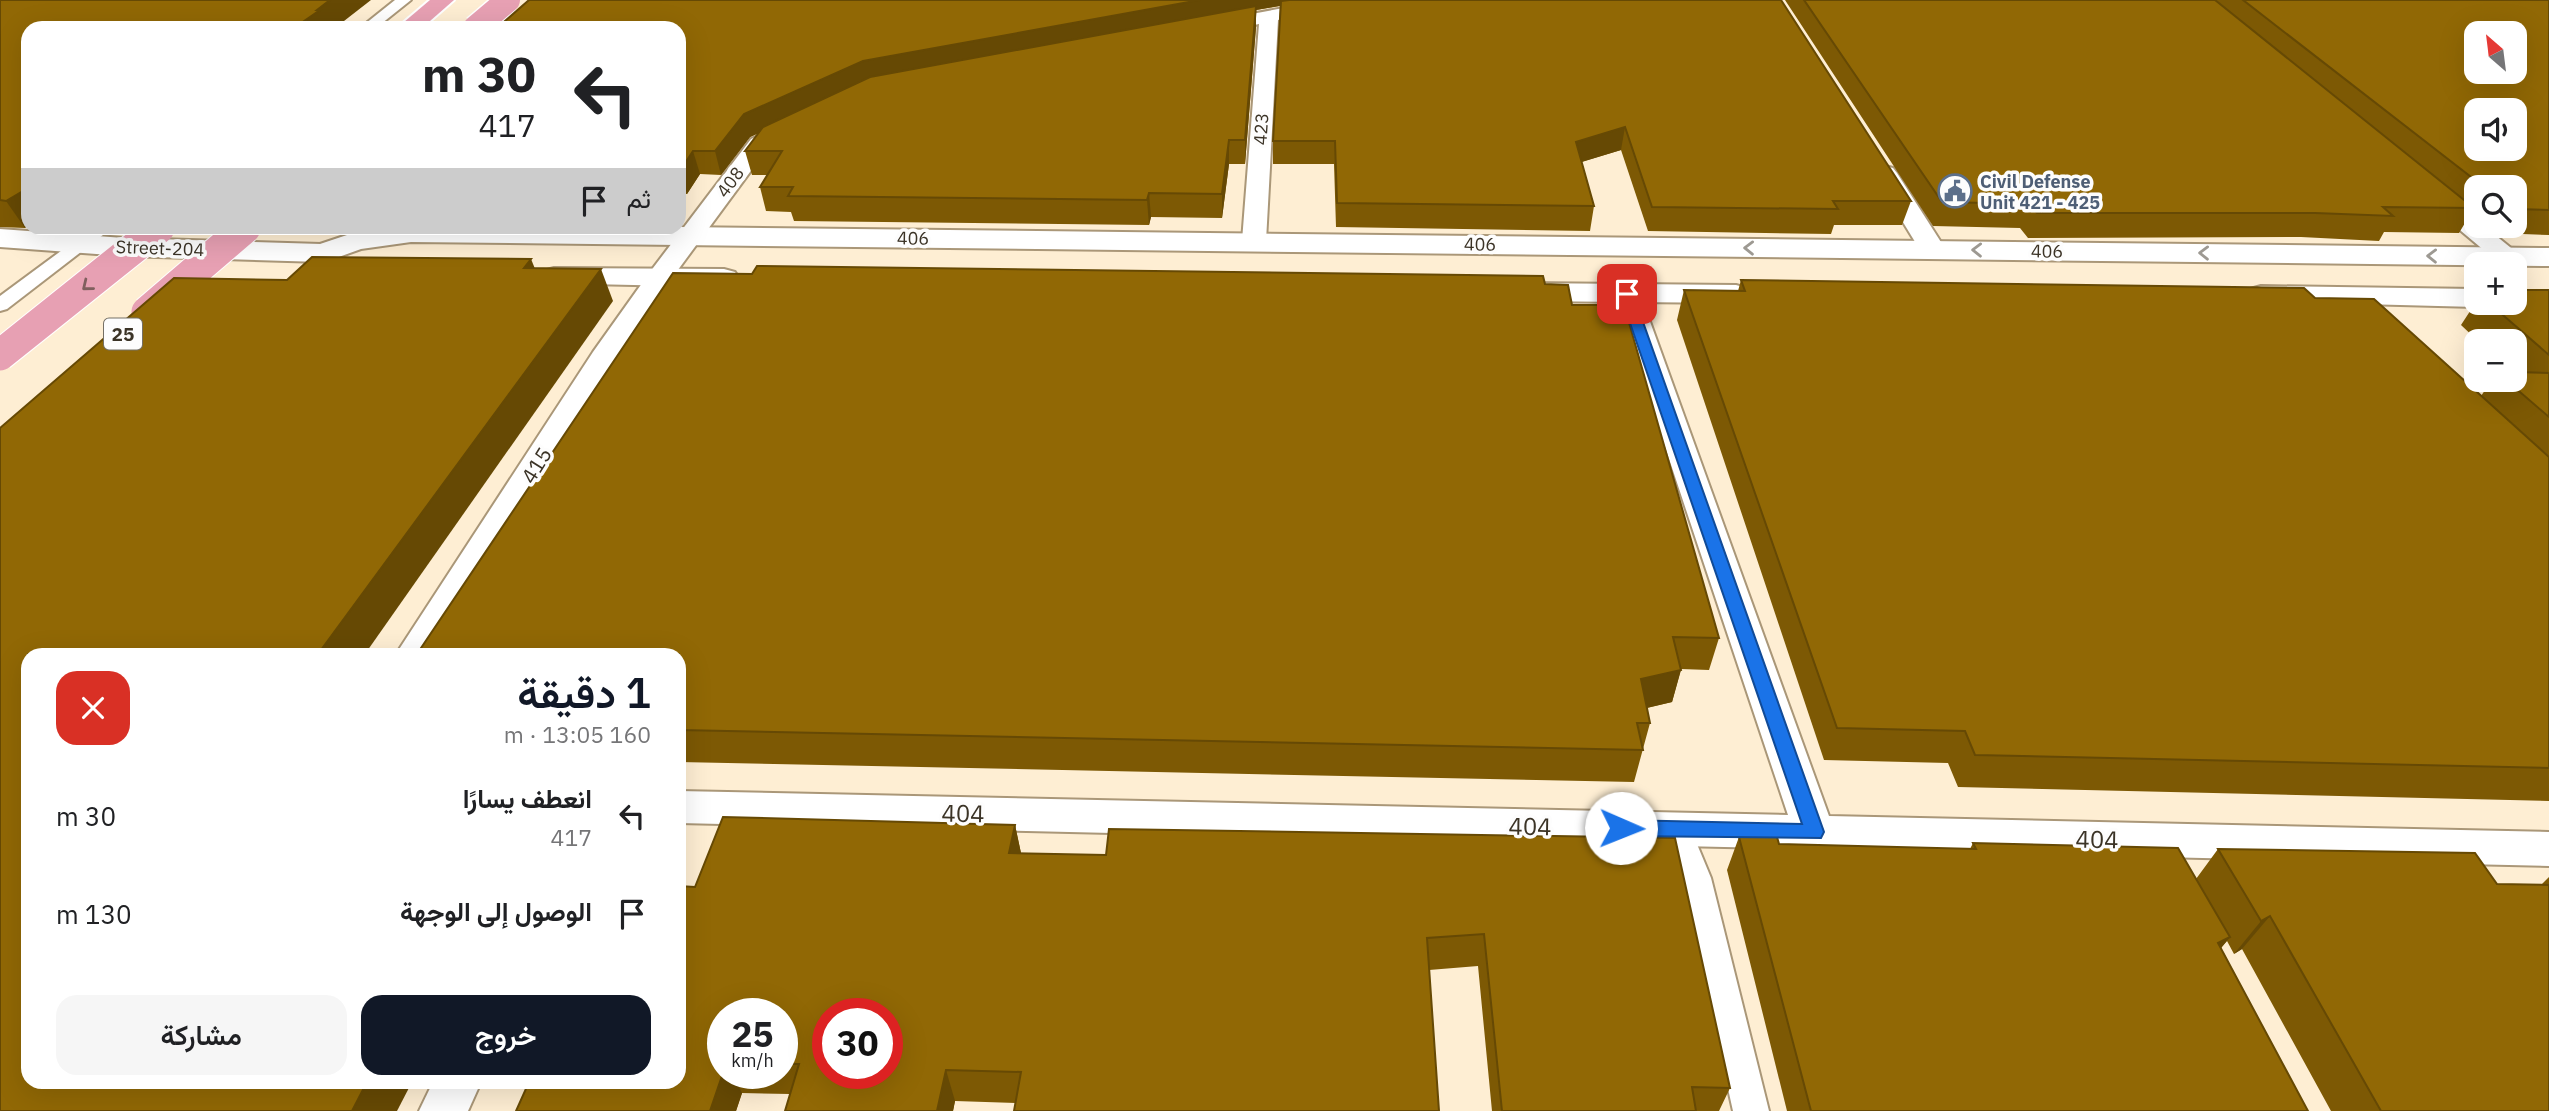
<!DOCTYPE html>
<html lang="ar">
<meta charset="utf-8">
<style>
body{margin:0;font-family:"IBM Plex Sans",Vazirmatn,sans-serif;background:#f6f6f6;color:#202124;direction:rtl;height:100vh;display:flex;flex-direction:column;font-size:26px;white-space:nowrap}
*{box-sizing:border-box;margin:0}
p{font-size:23px;color:#757577}
.icon{flex:none;width:38px;height:38px;fill:none;stroke:currentColor;stroke-width:2;stroke-linecap:round;stroke-linejoin:round}
.map{position:relative;flex:1;overflow:hidden;direction:ltr}
.panel{position:absolute;left:21px;top:648px;width:665px;height:441px;display:flex;flex-direction:column;background:#fff;border-radius:21px;box-shadow:0 7px 28px #0002;direction:rtl}
.panel>*{flex:none}
.hud{position:absolute;left:21px;top:21px;width:665px;height:214px;border-radius:21px;box-shadow:0 7px 28px #0002;direction:rtl;background:#fff;color:#202124;overflow:hidden}
.needle{width:46px;rotate:332deg}
.tools{position:absolute;left:2464px;top:21px;display:grid;gap:14px}
.tools a{display:grid;place-items:center;width:63px;height:63px;border-radius:14px;background:#fff;box-shadow:0 7px 28px #0002;font-size:35px}
.speed{position:absolute;left:707px;top:998px;display:flex;gap:14px;font-size:35px;font-weight:700;text-align:center}
.speed>*{display:grid;place-content:center;width:91px;height:91px;border-radius:50%;background:#fff;box-shadow:0 7px 28px #0002;line-height:1}
.speed small{font-size:18px;font-weight:400}
.speed .limit{border:10px solid #d22;background:#fff;color:#111}
.pin{position:absolute;display:grid;place-items:center;width:60px;height:60px;color:#fff;margin:-30px;border-radius:14px;box-shadow:0 4px 10px #0006}
.me{position:absolute;width:77px;margin:-38px;rotate:91deg;stroke-linejoin:round;filter:drop-shadow(0 0 5px #0008)}
.turn{display:flex;align-items:center;gap:24px;height:147px;padding:0 35px;font-size:32px}
.turn .icon{width:91px;height:91px;stroke-width:2.5}
.turn b{display:block;font-size:49px;line-height:60px}
.then{display:flex;align-items:center;height:66px;padding:0 35px;background:#0003;gap:14px;font-size:26px}
.round{display:grid;place-items:center;flex:none;width:74px;height:74px;border-radius:21px;background:#f6f6f6}
.head{display:flex;align-items:center;justify-content:space-between;height:119px;padding:0 35px}
h1{font-size:42px;font-weight:600;line-height:52px;color:#111827}
.button{display:flex;gap:14px;margin-top:auto;padding:14px 35px}
.button a{flex:1;height:80px;border-radius:21px;background:#111827;color:#fff;font-size:28px;font-weight:600;line-height:80px;text-align:center}
.button a+a{background:#f6f6f6;color:#202124}
ul{padding:0;list-style:none}
li{display:flex;align-items:center;gap:21px;height:98px;padding:0 35px}
li div{flex:1}
li b{display:block;font-size:26px}
li em{font-style:normal}
.map>svg:first-child{display:block}
.lines{fill:none;stroke-linecap:round;stroke-linejoin:round}
.pedestrian-casing{stroke:#aa9778;stroke-width:4}
.minor-casing{stroke:#aa9778;stroke-width:4}
.tertiary-casing{stroke:#aa9778;stroke-width:4}
.secondary-casing{stroke:#aa9778;stroke-width:4}
.primary-casing{stroke:#fff;stroke-width:4}
.pedestrian{fill:#fff;fill-rule:evenodd}
.minor{fill:#fff;fill-rule:evenodd}
.tertiary{fill:#fff;fill-rule:evenodd}
.secondary{fill:#fff;fill-rule:evenodd}
.primary{fill:#e7a0b3;fill-rule:evenodd}
.primary-bridge-far1-casing{stroke:#fff;stroke-width:27;stroke-linecap:butt}
.primary-bridge-casing{stroke:#fff;stroke-width:33;stroke-linecap:butt}
.primary-bridge-far1{stroke:#e7a0b3;stroke-width:24}
.primary-bridge{stroke:#e7a0b3;stroke-width:31}
.wall{fill:#7d5904;fill-rule:evenodd}
.shaded-wall{fill:#664904}
.building{fill:#916805;stroke:#664904;stroke-width:2;fill-rule:evenodd}
.oneway{stroke:#9d9992}
.oneway2{stroke:#805f5e}
.route{fill:#1a73e8;stroke:#114b97;stroke-width:2}
.labels{text-anchor:middle;dominant-baseline:central;stroke-width:7;stroke-linejoin:round;paint-order:stroke}
.far-street-label{font-size:18px;fill:#3b3326;stroke:#fdfdfd}
.far-service-label{font-size:18px;font-weight:bold;fill:#4e5e75;stroke:#fdfdfd;text-anchor:start}
.shield{fill:#fdfdfd;stroke:#757066;stroke-width:2}
.shield-label{font-size:19px;font-weight:bold;fill:#3b3326}
.street-label{font-size:21px;fill:#3b3326;stroke:#fdfdfd}
.near-street-label{font-size:24px;fill:#3b3326;stroke:#fdfdfd}
</style>
<div class="map">
<svg width="2549" height="1111" viewBox="0 0 2549 1111">
<rect width="100%" height="100%" fill="#feeed3"/>
<g class="lines">
<defs>
<g id="pedestrian">
<polygon points="395,0 411,0 376,28 360,28"/>
<polygon points="92,228 112,228 7,309 0,311 0,296"/>
<polygon points="1676,817 1687,820 1711,878 1769,1111 1733,1111 1681,878 1661,829 1665,820"/>
</g>
<g id="minor">
<polygon points="1326,0 1365,0 1356,6 1278,20 1266,241 1263,246 1245,246 1242,241 1259,24 1214,33 1204,27 1214,21"/>
<polygon points="783,125 794,132 767,149 669,282 621,352 432,654 396,654 593,352 650,272 751,139"/>
<polygon points="1885,166 1893,168 1897,173 1946,250 1942,255 1924,255 1920,250 1873,173 1877,168"/>
<polygon points="2431,187 2439,189 2476,219 2476,226 2484,226 2516,252 2520,257 2516,262 2498,262 2423,199 2419,194 2423,189"/>
<polygon points="1627,286 1636,288 1640,294 1829,816 2549,832 2549,866 679,823 679,791 1788,815 1614,294 1618,288"/>
<polygon points="433,1082 481,1082 468,1111 419,1111"/>
</g>
<g id="tertiary">
<path d="M679,227L2549,248V266L411,242L361,249L336,258V266L354,270L358,276L354,282C339,286 325,282 310,278C304,269 304,256 311,247L356,232L389,228Z"/>
<polygon points="554,268 724,269 735,272 739,278 735,284 724,287 543,283 539,277 543,271"/>
<polygon points="1519,283 1736,285 1747,288 1751,294 1747,300 1736,303 1519,301 1508,298 1504,292 1508,286"/>
<polygon points="2261,286 2476,289 2476,303 2488,303 2476,307 2250,301 2246,295 2250,289"/>
</g>
<polygon id="secondary" points="0,229 124,238 321,244 331,247 336,253 331,259 321,262 124,256 0,247"/>
<polygon id="primary" points="430,0 454,0 422,28 397,28"/>
</defs>
<!-- pedestrian casing -->
<use href="#pedestrian" class="pedestrian-casing"/>
<!-- minor casing -->
<use href="#minor" class="minor-casing"/>
<!-- tertiary casing -->
<use href="#tertiary" class="tertiary-casing"/>
<!-- secondary casing -->
<use href="#secondary" class="secondary-casing"/>
<!-- primary casing -->
<use href="#primary" class="primary-casing"/>
<!-- pedestrian -->
<use href="#pedestrian" class="pedestrian"/>
<!-- minor -->
<use href="#minor" class="minor"/>
<!-- tertiary -->
<use href="#tertiary" class="tertiary"/>
<!-- secondary -->
<use href="#secondary" class="secondary"/>
<!-- primary -->
<use href="#primary" class="primary"/>
<defs>
<polyline id="primary-bridge-far1" points="475,28 508,0"/>
<g id="primary-bridge">
<polyline points="147,312 245,228"/>
<polyline points="0,355 159,228"/>
</g>
</defs>
<!-- primary-bridge-far1 casing -->
<use href="#primary-bridge-far1" class="primary-bridge-far1-casing"/>
<!-- primary-bridge casing -->
<use href="#primary-bridge" class="primary-bridge-casing"/>
<!-- primary-bridge-far1 -->
<use href="#primary-bridge-far1" class="primary-bridge-far1"/>
<!-- primary-bridge -->
<use href="#primary-bridge" class="primary-bridge"/>
</g>
<!-- wall -->
<g class="wall">
<polygon points="0,0 28,28 25,228 0,227"/>
<polygon points="529,0 1781,0 1911,201 1902,225 1834,225 1831,234 1648,231 1621,150 1581,162 1594,206 1590,231 1336,227 1334,164 1273,164 1273,141 1280,6 1256,10 1256,27 1245,164 1229,164 1222,218 1151,217 1149,225 794,221 791,212 766,211 760,187 767,175 752,175 745,151 759,133 750,137 721,175 700,174 687,194 680,194 679,196 679,28"/>
<polygon points="1785,0 2549,0 2549,235 2497,233 2488,226 2515,226 2515,187 2476,187 2476,217 2471,213 2459,233 2384,232 2379,241 2301,237 2028,238 2020,228 1933,226"/>
<polygon points="1741,280 2315,298 2481,396 2492,380 2515,380 2515,341 2478,341 2461,325 2476,302 2476,303 2515,303 2515,290 2549,290 2549,801 1958,787 1948,763 1824,760 1677,320 1684,290 1738,291"/>
<polygon points="1545,284 1572,305 1719,638 1709,670 1681,669 1672,702 1647,708 1650,723 1634,782 679,762 679,654"/>
<path d="M1015,825L1021,853L1106,855L1675,838L1730,1088L1719,1111H1492L1478,966L1429,970L1016,1103L955,1101L953,1111H785L790,1094L742,1093L736,1111H516L527,1087H510L506,1082H679L695,887ZM723,1013H782V1073H723Z"/>
<polygon points="1739,837 1779,844 1970,849 1973,843 2196,879 2218,849 2497,884 2541,885 2549,877 2549,1111 2331,1111 2242,949 2234,954 2227,941 2221,948 2308,1111 1787,1111 1727,870"/>
</g>
<!-- shaded-wall -->
<g class="shaded-wall">
<polygon points="330,0 371,0 335,28 294,28"/>
<polygon points="1200,0 1291,0 1290,4 1256,10 1256,27 1245,164 1245,140 868,83 750,137 721,175 715,151 744,114 863,61"/>
<polygon points="1625,127 1621,150 1572,165 1576,142"/>
<polygon points="1229,140 1229,164 1222,218 1222,194"/>
<polygon points="693,151 700,174 687,194 680,171"/>
<polygon points="28,188 28,226 25,228 6,201"/>
<polygon points="1149,193 1151,217 1149,225 1147,200"/>
<polygon points="531,259 544,291 524,268"/>
<polygon points="601,269 613,301 365,654 318,654"/>
<polygon points="1681,670 1672,702 1633,711 1641,679"/>
<polygon points="1015,825 1022,858 1009,853"/>
<polygon points="2270,916 2242,949 2234,954 2261,921"/>
<polygon points="2230,937 2203,970 2218,943"/>
<polygon points="946,1070 955,1101 953,1111 937,1111"/>
<polygon points="723,1073 732,1073 742,1093 736,1111 710,1111"/>
<polygon points="367,1082 412,1082 397,1111 352,1111"/>
</g>
<!-- building -->
<g class="building">
<polygon points="0,0 330,0 317,10 320,10 294,28 28,28 28,188 6,201 0,200"/>
<polygon points="529,0 1200,0 863,61 744,114 715,151 693,151 680,171 679,28 497,28"/>
<polygon points="1289,0 1781,0 1911,201 1833,201 1838,209 1652,207 1625,127 1576,142 1594,206 1337,203 1335,141 1273,141 1281,1"/>
<polygon points="1804,0 2215,0 2474,208 2383,207 2393,216 2315,213 2037,213 2030,204 1942,202"/>
<path d="M2243,0H2549V210L2515,209V187H2484ZM2476,33H2515V72H2476ZM2476,110H2515V149H2476Z"/>
<polygon points="1256,6 1245,140 1229,140 1222,194 1149,193 1147,200 788,196 793,187 760,187 782,151 745,151 763,127 870,77"/>
<polygon points="312,257 531,259 524,268 601,269 318,654 28,654 28,1082 367,1082 352,1111 0,1111 0,428 174,278 287,280"/>
<polygon points="757,266 1543,276 1545,284 1568,285 1572,305 1624,305 1719,638 1673,637 1681,670 1641,679 1650,723 1637,723 1643,750 679,730 679,654 417,654 673,273 752,274"/>
<polygon points="1741,280 2304,288 2315,298 2374,299 2549,457 2549,768 1975,755 1965,731 1837,728 1684,290 1745,291"/>
<polygon points="2515,290 2549,290 2549,355 2489,303 2515,303 2515,296 2521,296"/>
<polygon points="2515,372 2549,373 2549,417 2506,380 2515,380"/>
<path d="M723,817L1015,825L1009,853L1106,855L1109,829L1675,838L1730,1088L1692,1087L1696,1111H1502L1484,934L1427,938L1439,1111H1014L1021,1072L946,1070L937,1111H785L799,1064H782V1013H723V1073L710,1111H516L529,1082H679V886L695,887ZM828,1013H887V1073H828Z"/>
<polygon points="1739,837 1777,837 1779,844 1976,849 1973,843 2178,848 2230,937 2218,943 2308,1111 1811,1111"/>
<polygon points="2218,849 2475,853 2497,884 2549,885 2549,1111 2381,1111 2270,916 2261,921"/>
</g>
<!-- one-way arrows -->
<defs><path id="oneway-chevron" d="M-2-3.5L2.5 0L-2 3.5" fill="none" stroke-width="1.6" stroke-linecap="round" stroke-linejoin="round" transform="scale(1.75)"/></defs>
<g class="oneway">
<use href="#oneway-chevron" transform="translate(1749 248) rotate(-179)"/>
<use href="#oneway-chevron" transform="translate(1977 250) rotate(-179)"/>
<use href="#oneway-chevron" transform="translate(2204 253) rotate(-179)"/>
<use href="#oneway-chevron" transform="translate(2432 256) rotate(-179)"/>
</g>
<use class="oneway2" href="#oneway-chevron" transform="translate(87 286) rotate(141)"/>
<!-- route -->
<polygon class="route" points="1627,290 1633,294 1824,832 1821,838 1621,836 1614,833 1611,828 1614,822 1621,820 1802,824 1620,294"/>
<!-- icons -->
<defs>
<symbol id="civic-ring" viewBox="-11 -11 22 22"><circle r="9.5" fill="#fdfdfd" stroke="#5c6f8a" stroke-width="1.5"/><path d="M-.6-6.5H3V-4.5H.6V-3L4-1V1h2V6H-6V1h2V-1L-.6-3ZM-1.2 2.5V6h2.4V2.5Z" fill="#5c6f8a"/></symbol>
</defs>
<g fill-rule="evenodd">
<use href="#civic-ring" x="1936" y="172" width="38" height="38"/>
</g>
<g class="labels">
<!-- far-street labels -->
<g class="far-street-label">
<text transform="translate(1261 129) rotate(-86)">423</text>
<text transform="translate(730 182) rotate(-53)">408</text>
<text transform="translate(913 238) rotate(1)">406</text>
<text transform="translate(1480 244) rotate(1)">406</text>
<text transform="translate(160 248) rotate(2)">Street-204</text>
<text transform="translate(2047 251) rotate(1)">406</text>
</g>
<!-- far-service labels -->
<g class="far-service-label">
<text x="1980" y="181">Civil Defense<tspan x="1980" dy="21">Unit 421 - 425</tspan></text>
</g>
<!-- shield labels -->
<rect class="shield" x="104" y="318.5" width="38" height="31" rx="5"/>
<g class="shield-label">
<text x="123" y="334">25</text>
</g>
<!-- street labels -->
<g class="street-label">
<text transform="translate(536 465) rotate(-58)">415</text>
</g>
<!-- near-street labels -->
<g class="near-street-label">
<text transform="translate(963 813) rotate(1)">404</text>
<text transform="translate(1530 826) rotate(1)">404</text>
<text transform="translate(2097 839) rotate(1)">404</text>
</g>
</g>
</svg>
<div class="tools">
<a><svg class="needle" viewBox="-14 -14 28 28"><path d="M0-13l5 13h-10z" fill="#e53935"/><path d="M0 13l5-13h-10z" fill="#757577"/></svg></a>
<a><svg class="icon" aria-label="sound" viewBox="0 0 24 24"><path d="M4 9h4l5-4v14l-5-4H4zM17 9q2 3 0 6"/></svg></a>
<a><svg class="icon" aria-label="search" viewBox="0 0 24 24"><circle cx="10" cy="10" r="6"/><path d="M15 15l6 6"/></svg></a>
<a>+</a>
<a>−</a>
</div>
<div class="speed"><div>25<small>km/h</small></div><div class="limit">30</div></div>
<div class="pin" style="left:1627px;top:294px;background:#d93025"><svg class="icon" aria-label="arrive" viewBox="0 0 24 24"><path d="M6 21V4h12l-3 4 3 4H6"/></svg></div>
<svg class="me" style="left:1621px;top:828px" viewBox="-20 -20 40 40"><circle r="19" fill="#fff"/><path d="M0-13L10 11 0 6-10 11z" fill="#1a73e8"/></svg>
<div class="hud">
<div class="turn"><svg class="icon" aria-label="left" viewBox="0 0 24 24"><path d="M17 20v-9H6M10 6l-5 5 5 5"/></svg><div><b>30 m</b>417</div></div>
<div class="then">ثم<svg class="icon" aria-label="arrive" viewBox="0 0 24 24"><path d="M6 21V4h12l-3 4 3 4H6"/></svg></div>
</div>
<section class="panel">
<div class="head"><div><h1>1 دقيقة</h1><p>160 m · 13:05</p></div><a class="round" style="background:#d93025;color:#fff"><svg class="icon" aria-label="close" viewBox="0 0 24 24"><path d="M6 6l12 12M18 6L6 18"/></svg></a></div>
<ul>
<li><svg class="icon" aria-label="left" viewBox="0 0 24 24"><path d="M17 20v-9H6M10 6l-5 5 5 5"/></svg><div><b>انعطف يسارًا</b><p>417</p></div><em>30 m</em></li>
<li><svg class="icon" aria-label="arrive" viewBox="0 0 24 24"><path d="M6 21V4h12l-3 4 3 4H6"/></svg><div><b>الوصول إلى الوجهة</b></div><em>130 m</em></li>
</ul>
<div class="button"><a>خروج</a><a>مشاركة</a></div>
</section>
</div>
